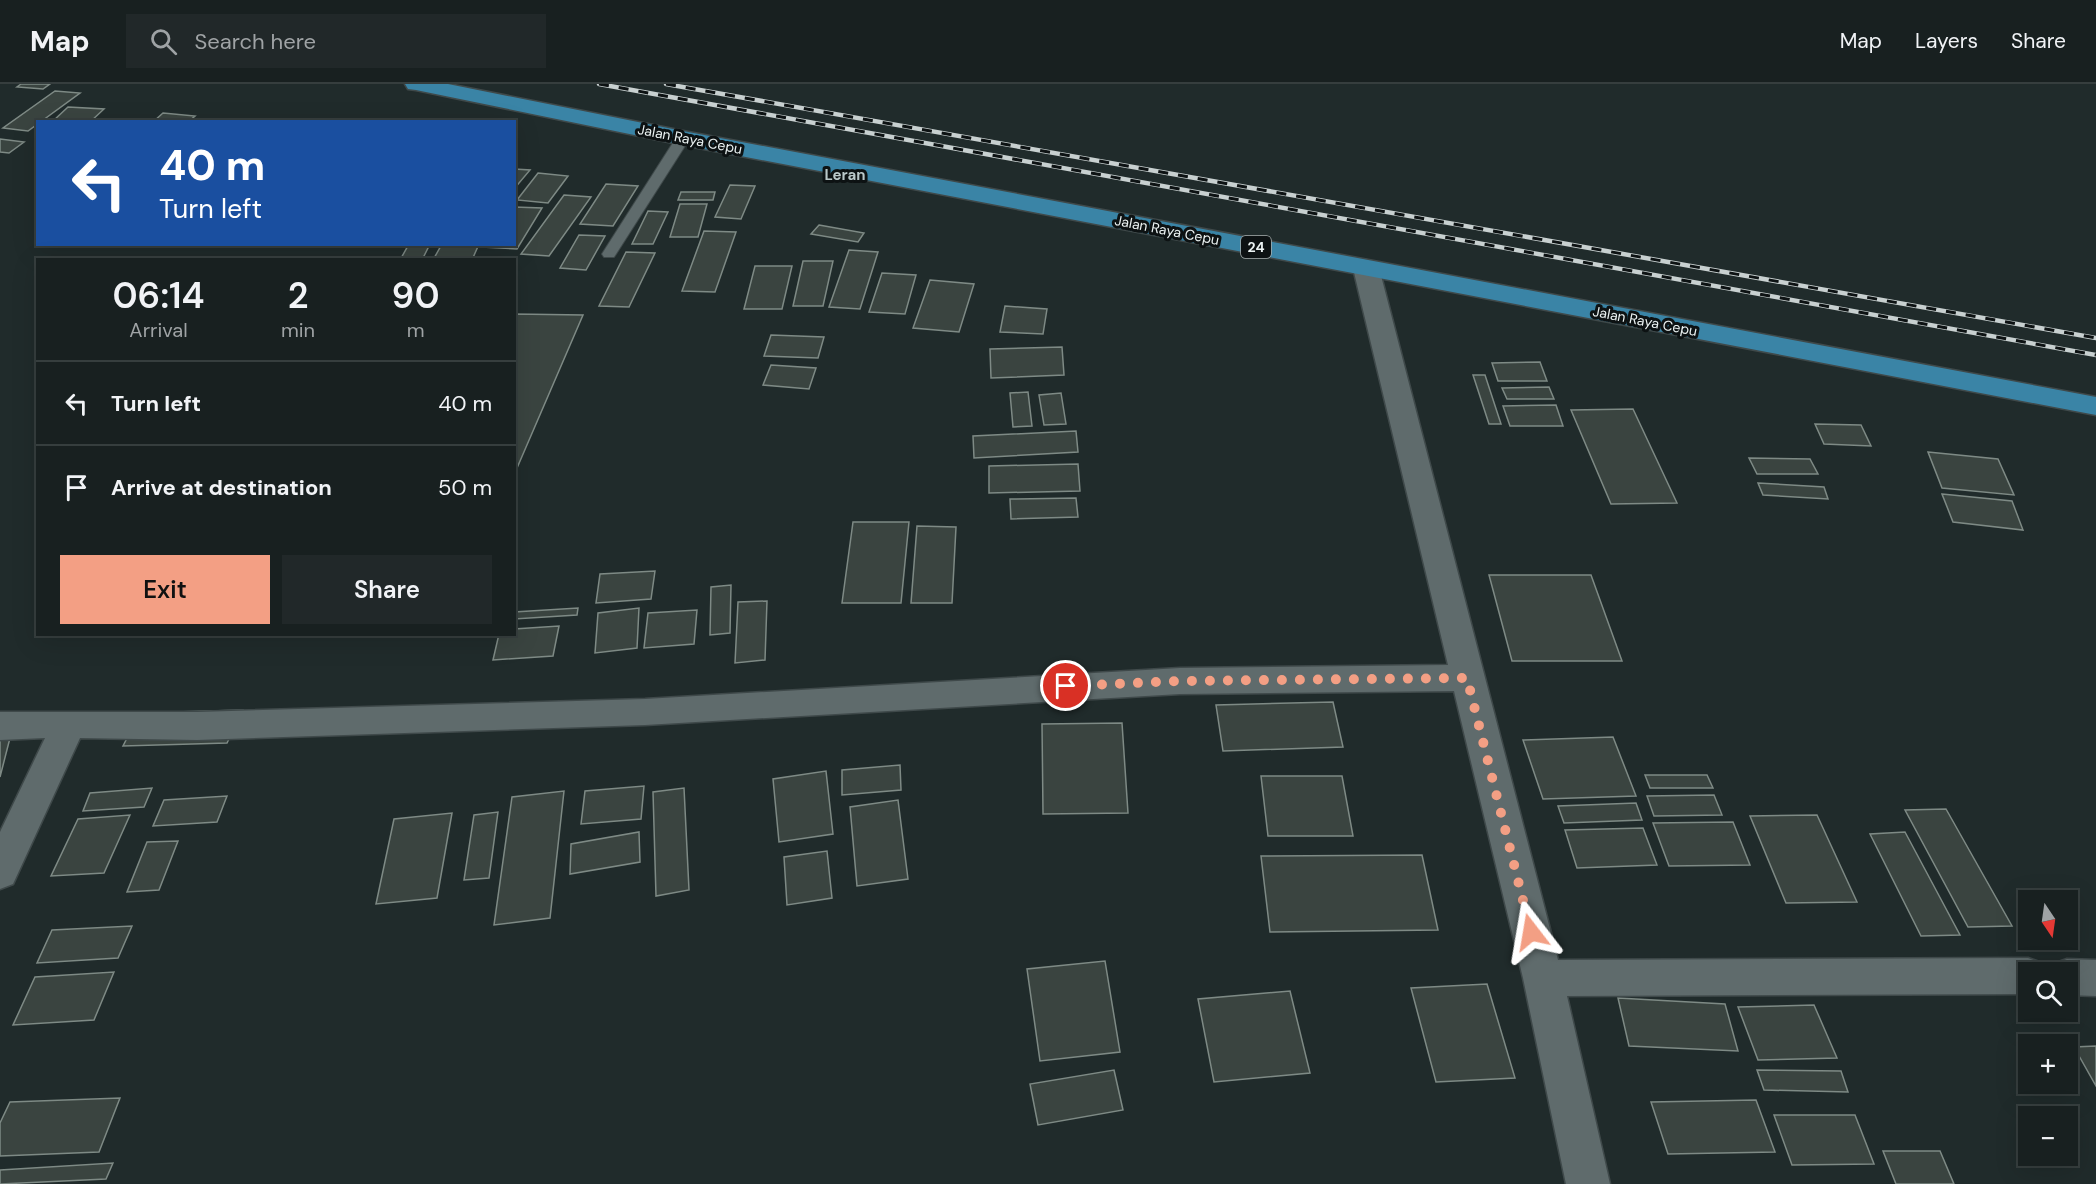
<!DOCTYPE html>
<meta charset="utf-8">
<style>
body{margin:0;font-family:"DM Sans",sans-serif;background:#212829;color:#f1f3f6;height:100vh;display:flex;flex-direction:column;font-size:22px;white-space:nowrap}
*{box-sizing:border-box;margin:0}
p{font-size:20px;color:#9fa3a5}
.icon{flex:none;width:33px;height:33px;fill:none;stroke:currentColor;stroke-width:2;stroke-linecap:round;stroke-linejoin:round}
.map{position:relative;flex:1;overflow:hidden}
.sheet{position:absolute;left:36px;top:174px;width:480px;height:378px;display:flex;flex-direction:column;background:#182020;border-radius:0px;box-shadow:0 6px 24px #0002,0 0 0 2px #363e3e}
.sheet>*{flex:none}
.hud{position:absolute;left:36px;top:36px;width:480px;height:126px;border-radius:0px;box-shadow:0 6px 24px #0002,0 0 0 2px #363e3e;background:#1a4fa0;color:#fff;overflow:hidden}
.needle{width:39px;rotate:167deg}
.buttons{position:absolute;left:2018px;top:806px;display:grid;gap:12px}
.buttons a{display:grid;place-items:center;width:60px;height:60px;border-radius:0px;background:#182020;box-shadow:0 6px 24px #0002,0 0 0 2px #363e3e;font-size:30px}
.pin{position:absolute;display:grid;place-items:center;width:51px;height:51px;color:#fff;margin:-26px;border:3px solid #fff;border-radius:50%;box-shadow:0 2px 6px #0007}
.me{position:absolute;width:66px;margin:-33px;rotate:346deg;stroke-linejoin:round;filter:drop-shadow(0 0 4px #0008)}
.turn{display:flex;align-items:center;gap:21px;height:126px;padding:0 24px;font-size:27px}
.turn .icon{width:78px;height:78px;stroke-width:2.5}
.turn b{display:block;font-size:42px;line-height:51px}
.eta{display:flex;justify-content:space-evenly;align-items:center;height:102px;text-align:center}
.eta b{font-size:36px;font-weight:600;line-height:42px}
.button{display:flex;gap:12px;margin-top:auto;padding:12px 24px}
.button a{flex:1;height:69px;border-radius:0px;background:#f39f84;color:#111;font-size:24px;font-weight:600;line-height:69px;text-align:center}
.button a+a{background:#212829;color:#f1f3f6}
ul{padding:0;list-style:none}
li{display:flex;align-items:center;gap:18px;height:84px;padding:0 24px;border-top:2px solid #363e3e}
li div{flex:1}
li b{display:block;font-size:22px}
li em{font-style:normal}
header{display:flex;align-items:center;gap:36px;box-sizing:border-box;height:84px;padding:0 30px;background:#182020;border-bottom:2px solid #363e3e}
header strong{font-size:28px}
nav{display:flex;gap:33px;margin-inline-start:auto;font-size:21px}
.search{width:420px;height:54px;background:#212829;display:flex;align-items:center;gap:15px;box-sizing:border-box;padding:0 21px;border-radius:0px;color:#9fa3a5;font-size:22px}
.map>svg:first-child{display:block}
.building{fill:#3a4440;stroke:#7e8a85;stroke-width:1.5}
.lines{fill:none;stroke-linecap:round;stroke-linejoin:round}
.service-casing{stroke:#3f494a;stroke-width:2}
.minor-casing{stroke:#3f494a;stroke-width:3}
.trunk-casing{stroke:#3f494a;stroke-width:3}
.service{fill:#5f6b6c;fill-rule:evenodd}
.minor{fill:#5f6b6c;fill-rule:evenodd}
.trunk{fill:#3a84a6;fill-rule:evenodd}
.rail-casing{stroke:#c8d0d0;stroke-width:4.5}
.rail{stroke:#0d1213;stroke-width:3;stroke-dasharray:10;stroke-linecap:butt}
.route{stroke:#f39f84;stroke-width:10;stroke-dasharray:0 18}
.labels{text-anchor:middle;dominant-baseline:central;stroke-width:6;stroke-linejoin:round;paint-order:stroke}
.far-street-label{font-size:14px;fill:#ecf3f3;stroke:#0d1213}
.shield{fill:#0d1213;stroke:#a9b0b0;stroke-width:1.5}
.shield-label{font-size:14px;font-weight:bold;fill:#ecf3f3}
.far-quarter-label{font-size:15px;font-weight:bold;fill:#bac8c9;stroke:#0d1213}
</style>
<header>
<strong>Map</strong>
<div class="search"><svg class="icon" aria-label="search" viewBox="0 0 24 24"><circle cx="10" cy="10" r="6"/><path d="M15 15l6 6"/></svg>Search here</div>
<nav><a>Map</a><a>Layers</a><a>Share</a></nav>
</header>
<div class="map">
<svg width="2096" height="1100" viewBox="0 0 2096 1100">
<rect width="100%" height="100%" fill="#202b2b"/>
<!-- building -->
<g class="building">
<polygon points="21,0 50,0 43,5 17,3"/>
<polygon points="55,7 80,9 28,47 3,44"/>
<polygon points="68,23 104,25 90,38 52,38"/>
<polygon points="163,29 195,32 188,38 153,38"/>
<polygon points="0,55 24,58 9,69 0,68"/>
<polygon points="514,85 530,86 514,105"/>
<polygon points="538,89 568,92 548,119 517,116"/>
<polygon points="606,100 638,102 613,142 580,140"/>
<polygon points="730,101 755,102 741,135 715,133"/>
<polygon points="681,108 715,108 713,116 678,116"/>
<polygon points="564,111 591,113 549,172 521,170"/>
<polygon points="680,120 707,120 698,153 670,153"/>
<polygon points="514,123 542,124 517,165 483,163 485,160 514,160"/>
<polygon points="648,127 668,128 653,160 632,160"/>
<polygon points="819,141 864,149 858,158 811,150"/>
<polygon points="704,147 736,148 715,208 682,207"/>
<polygon points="579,151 605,152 586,186 560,184"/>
<polygon points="409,160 430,160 422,176 400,176"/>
<polygon points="442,160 479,160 472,176 433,176"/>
<polygon points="849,166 878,168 860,225 829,223"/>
<polygon points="626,168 655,169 629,223 599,222"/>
<polygon points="803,177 833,177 823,222 793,222"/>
<polygon points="755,182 792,182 782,225 744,225"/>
<polygon points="882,189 916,191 905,230 869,228"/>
<polygon points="930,196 974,200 959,248 913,244"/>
<polygon points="1005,222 1047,225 1043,250 1000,248"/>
<polygon points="514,230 583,231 517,384 514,384"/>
<polygon points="771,251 824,253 818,274 764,272"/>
<polygon points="1062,263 1064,291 991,294 990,265"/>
<polygon points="1540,278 1547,297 1498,297 1492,279"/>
<polygon points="771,281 816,284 809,305 763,301"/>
<polygon points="1473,291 1485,291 1501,340 1489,340"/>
<polygon points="1549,303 1554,315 1507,315 1502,304"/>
<polygon points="1028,308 1032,342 1013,343 1010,309"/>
<polygon points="1061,309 1066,340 1044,341 1039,311"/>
<polygon points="1556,321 1563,342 1510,342 1503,322"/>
<polygon points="1633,325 1677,419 1611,420 1571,326"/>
<polygon points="1815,340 1861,341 1871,362 1824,360"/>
<polygon points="1076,347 1078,368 974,374 973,352"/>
<polygon points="1928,368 1998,375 2014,411 1942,404"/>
<polygon points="1749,374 1810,375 1818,390 1757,390"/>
<polygon points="1078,380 1080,407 989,409 989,382"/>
<polygon points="1758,399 1824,403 1828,415 1763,411"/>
<polygon points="1942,410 2012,417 2023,446 1953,438"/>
<polygon points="1076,414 1078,433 1011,435 1010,415"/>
<polygon points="853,438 909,438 901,519 842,519"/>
<polygon points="917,442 956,443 952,519 911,519"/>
<polygon points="655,487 651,515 596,519 600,490"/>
<polygon points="1489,491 1591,491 1622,577 1512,577"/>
<polygon points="731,501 730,549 710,551 711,503"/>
<polygon points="767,517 765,576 735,579 738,518"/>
<polygon points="578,524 577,531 514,535 514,528"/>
<polygon points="639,524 637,564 595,569 598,529"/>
<polygon points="697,526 694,560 644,564 648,529"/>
<polygon points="559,542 553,572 493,576 499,550 514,550 514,545"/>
<polygon points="1333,618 1343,663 1223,667 1216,621"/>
<polygon points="243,626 227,659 123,662 140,629"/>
<polygon points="1122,639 1128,729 1043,730 1042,640"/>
<polygon points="1613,653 1636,712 1543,715 1523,656"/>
<polygon points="10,654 0,693 0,655"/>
<polygon points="900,681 901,706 842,711 842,686"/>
<polygon points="826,687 833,750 779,758 773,695"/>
<polygon points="1645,691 1707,691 1713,704 1650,704"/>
<polygon points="1261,692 1342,692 1353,752 1268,752"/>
<polygon points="644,702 641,735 581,740 585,707"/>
<polygon points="152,704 144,723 83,727 90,709"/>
<polygon points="684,704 689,806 656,812 653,708"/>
<polygon points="564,707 550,834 494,841 512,713"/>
<polygon points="1714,711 1722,731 1654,732 1647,712"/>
<polygon points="227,712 217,738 153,742 164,716"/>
<polygon points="898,716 908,795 857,802 850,723"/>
<polygon points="1636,719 1642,736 1564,739 1558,722"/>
<polygon points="1946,725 2012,842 1968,843 1905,726"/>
<polygon points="498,728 489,794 464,796 474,731"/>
<polygon points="452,729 437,814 376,820 394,735"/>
<polygon points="130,731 104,789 51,792 78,735"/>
<polygon points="1817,731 1857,818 1786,819 1750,732"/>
<polygon points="1733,738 1750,781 1669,782 1653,739"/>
<polygon points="1643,744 1657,781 1577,784 1565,746"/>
<polygon points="639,748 640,778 570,790 571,760"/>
<polygon points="1905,748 1960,851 1921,852 1870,750"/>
<polygon points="178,757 159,806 127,808 147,758"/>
<polygon points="827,767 832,814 787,821 784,773"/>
<polygon points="1422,771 1438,846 1270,848 1261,772"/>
<polygon points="132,842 118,874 37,879 52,846"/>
<polygon points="1105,877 1120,968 1040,977 1027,885"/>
<polygon points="114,888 94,936 13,941 35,893"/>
<polygon points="1487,900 1515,994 1436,998 1411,904"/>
<polygon points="1290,907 1310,989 1214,998 1198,915"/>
<polygon points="1618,914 1725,920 1738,967 1629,962"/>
<polygon points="1814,921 1837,974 1758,976 1738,923"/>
<polygon points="2096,962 2096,1002 2074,963"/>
<polygon points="1114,986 1123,1026 1038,1041 1030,1000"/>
<polygon points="1757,986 1841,987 1848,1008 1764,1006"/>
<polygon points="120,1014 99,1068 0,1072 0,1039 10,1018"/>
<polygon points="1756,1016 1775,1068 1668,1070 1651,1018"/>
<polygon points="1774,1031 1855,1031 1874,1080 1792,1081"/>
<polygon points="1883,1067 1940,1067 1954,1100 1896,1100"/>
<polygon points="113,1079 106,1095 0,1100 0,1086"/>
</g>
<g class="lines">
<defs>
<polygon id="service" points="683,50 690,54 616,170 614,173 604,173 602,170 676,54"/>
<g id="minor">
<polygon points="1366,176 1375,179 1379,184 1558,876 2028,874 2042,879 2046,888 2028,888 2028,910 1567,912 1610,1100 1566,1100 1523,894 1454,607 1180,610 645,641 197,656 80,654 13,800 0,805 0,748 45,654 0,656 0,628 197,628 645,615 1180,584 1448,581 1353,184 1357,179"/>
<polygon points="2067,875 2096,876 2096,912 2067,911 2067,888 2049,888 2053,880"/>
</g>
<polygon id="trunk" points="405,0 448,0 683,47 2096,313 2096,331 683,61 416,6 408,5"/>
</defs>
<!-- service casing -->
<use href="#service" class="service-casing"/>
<!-- minor casing -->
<use href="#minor" class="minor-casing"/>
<!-- trunk casing -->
<use href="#trunk" class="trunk-casing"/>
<!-- service -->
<use href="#service" class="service"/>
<!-- minor -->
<use href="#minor" class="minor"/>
<!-- trunk -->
<use href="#trunk" class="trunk"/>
<defs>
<g id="rail">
<polyline points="599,0 2096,271"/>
<polyline points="666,0 2096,254"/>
</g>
</defs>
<!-- rail casing -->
<use href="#rail" class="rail-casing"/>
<!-- rail -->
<use href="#rail" class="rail"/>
</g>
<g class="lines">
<!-- route -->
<polyline class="route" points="1066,602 1180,597 1467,594 1531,848"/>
</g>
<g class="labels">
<!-- far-street labels -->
<g class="far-street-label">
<text transform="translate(690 55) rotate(11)">Jalan Raya Cepu</text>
<text transform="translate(1167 146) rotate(11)">Jalan Raya Cepu</text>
<text transform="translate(1645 237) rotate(11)">Jalan Raya Cepu</text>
</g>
<!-- shield labels -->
<rect class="shield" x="1241" y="152" width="30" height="22" rx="4.5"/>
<g class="shield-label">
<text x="1256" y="163">24</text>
</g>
<!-- far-quarter labels -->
<g class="far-quarter-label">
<text x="845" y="91">Leran</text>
</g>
</g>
</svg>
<div class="buttons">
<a><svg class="needle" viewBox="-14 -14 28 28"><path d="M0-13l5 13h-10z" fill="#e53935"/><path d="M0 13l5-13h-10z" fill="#9fa3a5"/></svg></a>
<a><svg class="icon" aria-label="search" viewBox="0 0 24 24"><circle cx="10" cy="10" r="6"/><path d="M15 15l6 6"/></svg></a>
<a>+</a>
<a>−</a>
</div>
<div class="pin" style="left:1066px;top:602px;background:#d93025"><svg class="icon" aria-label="arrive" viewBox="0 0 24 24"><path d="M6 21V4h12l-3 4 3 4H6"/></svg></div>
<svg class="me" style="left:1531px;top:848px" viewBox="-20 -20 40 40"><path d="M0-17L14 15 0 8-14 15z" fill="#f39f84" stroke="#fff" stroke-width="4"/></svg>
<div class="hud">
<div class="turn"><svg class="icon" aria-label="left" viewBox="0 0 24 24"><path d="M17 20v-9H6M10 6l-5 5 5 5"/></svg><div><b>40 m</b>Turn left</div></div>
</div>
<section class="sheet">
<div class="eta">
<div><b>06:14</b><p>Arrival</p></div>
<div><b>2</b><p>min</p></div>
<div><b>90</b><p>m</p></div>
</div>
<ul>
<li><svg class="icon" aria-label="left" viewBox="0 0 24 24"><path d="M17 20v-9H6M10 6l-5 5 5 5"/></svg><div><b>Turn left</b></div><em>40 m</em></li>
<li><svg class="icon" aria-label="arrive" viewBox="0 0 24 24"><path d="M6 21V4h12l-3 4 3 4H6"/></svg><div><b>Arrive at destination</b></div><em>50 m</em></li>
</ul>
<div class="button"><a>Exit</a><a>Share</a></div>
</section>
</div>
